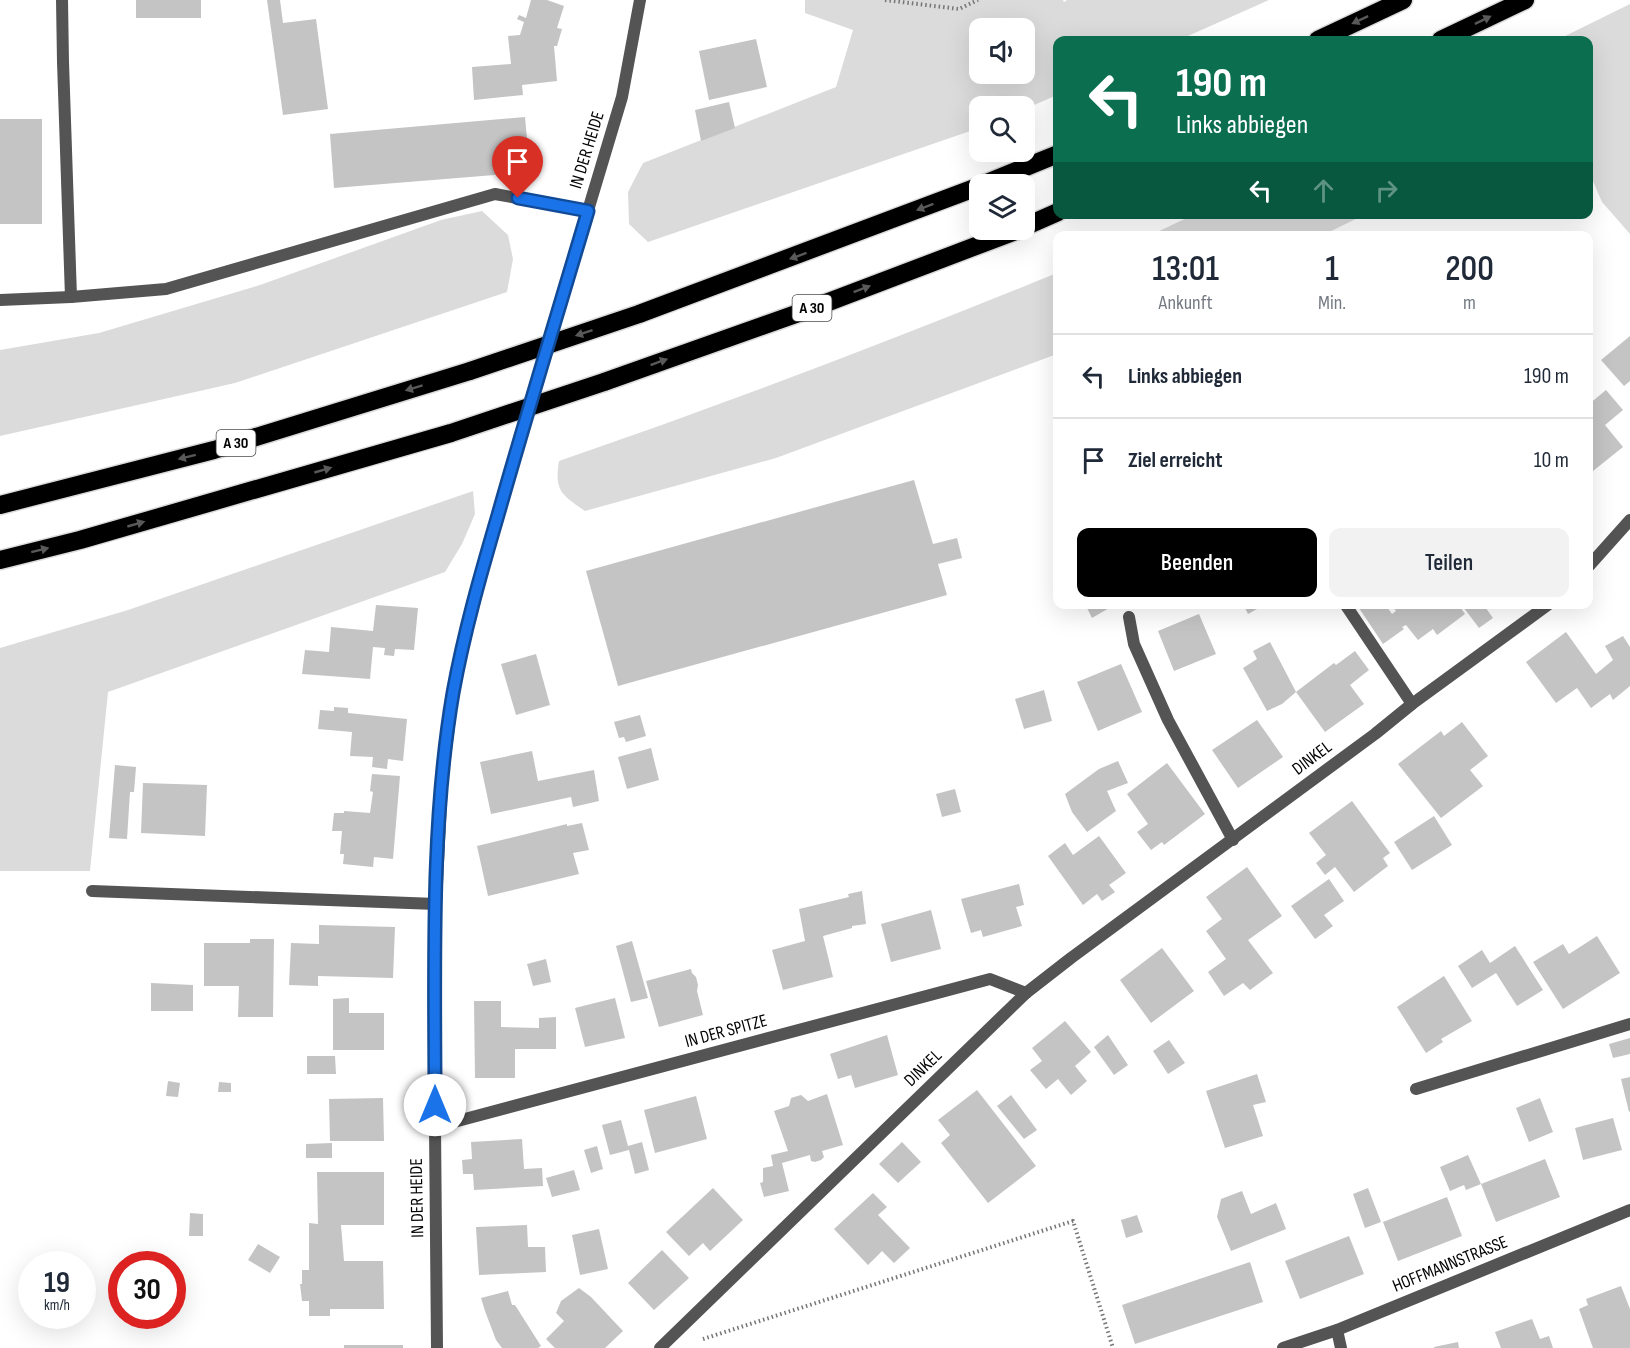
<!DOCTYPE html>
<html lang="de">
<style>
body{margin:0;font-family:"Sofia Sans Condensed",sans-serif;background:#f2f2f3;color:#1f2937;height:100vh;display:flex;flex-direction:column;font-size:22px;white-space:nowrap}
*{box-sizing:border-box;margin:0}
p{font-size:20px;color:#747a83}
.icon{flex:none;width:33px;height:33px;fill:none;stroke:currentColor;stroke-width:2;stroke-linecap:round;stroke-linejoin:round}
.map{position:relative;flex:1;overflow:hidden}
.drawer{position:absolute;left:1053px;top:231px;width:540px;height:378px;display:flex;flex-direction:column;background:#fff;border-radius:12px;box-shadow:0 6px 24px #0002}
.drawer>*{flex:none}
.banner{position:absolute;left:1053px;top:36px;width:540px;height:183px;border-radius:12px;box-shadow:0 6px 24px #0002;background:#0b6e4f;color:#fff;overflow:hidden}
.tools{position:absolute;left:969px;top:18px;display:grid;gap:12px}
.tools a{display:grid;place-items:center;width:66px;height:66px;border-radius:12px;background:#fff;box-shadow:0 6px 24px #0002;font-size:30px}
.speed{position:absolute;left:18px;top:1251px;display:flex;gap:12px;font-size:30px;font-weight:700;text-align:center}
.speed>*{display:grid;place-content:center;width:78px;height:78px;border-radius:50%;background:#fff;box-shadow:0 6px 24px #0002;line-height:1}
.speed small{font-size:15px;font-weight:400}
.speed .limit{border:9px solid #d22;background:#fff;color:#111}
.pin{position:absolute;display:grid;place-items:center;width:51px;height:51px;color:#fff;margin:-62px -26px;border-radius:50% 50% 50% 0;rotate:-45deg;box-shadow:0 0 6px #0007}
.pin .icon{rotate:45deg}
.me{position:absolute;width:66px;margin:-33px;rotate:0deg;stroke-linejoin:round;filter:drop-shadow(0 0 4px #0008)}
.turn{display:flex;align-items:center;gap:21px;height:126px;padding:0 24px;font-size:27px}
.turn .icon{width:78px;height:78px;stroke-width:2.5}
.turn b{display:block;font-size:42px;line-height:51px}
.lanes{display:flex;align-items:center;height:57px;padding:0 24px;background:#0003;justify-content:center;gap:30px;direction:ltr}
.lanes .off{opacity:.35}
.eta{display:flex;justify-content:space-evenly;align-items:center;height:102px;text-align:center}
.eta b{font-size:36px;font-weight:600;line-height:42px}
.cta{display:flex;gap:12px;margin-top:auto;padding:12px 24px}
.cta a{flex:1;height:69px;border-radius:12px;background:#000;color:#fff;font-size:24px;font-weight:600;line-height:69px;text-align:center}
.cta a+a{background:#f2f2f3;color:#1f2937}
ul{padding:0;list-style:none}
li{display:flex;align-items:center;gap:18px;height:84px;padding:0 24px;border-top:2px solid #e0e1e3}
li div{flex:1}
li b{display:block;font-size:22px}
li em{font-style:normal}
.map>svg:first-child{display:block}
.green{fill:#dbdbdb;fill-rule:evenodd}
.building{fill:#c4c4c4}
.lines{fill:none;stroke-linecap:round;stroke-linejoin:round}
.highway-casing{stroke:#dbdbdb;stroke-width:21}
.path{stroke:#767676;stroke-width:4;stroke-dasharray:1.5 3;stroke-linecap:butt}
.lane{stroke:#545454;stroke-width:12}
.street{stroke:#545454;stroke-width:12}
.highway{stroke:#000;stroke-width:18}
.highway-bridge-casing{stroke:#dbdbdb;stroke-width:21;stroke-linecap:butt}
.highway-bridge{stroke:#000;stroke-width:18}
.oneway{fill:#595959}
.route-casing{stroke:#114b97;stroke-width:15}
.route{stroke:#1a73e8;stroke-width:10}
.labels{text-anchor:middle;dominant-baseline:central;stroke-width:4.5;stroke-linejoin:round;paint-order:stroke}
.shield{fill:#fff;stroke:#4c4c4c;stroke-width:1.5}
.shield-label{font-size:16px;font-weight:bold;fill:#000}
.street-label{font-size:18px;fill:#000;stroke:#fff}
</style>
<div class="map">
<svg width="1630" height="1348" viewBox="0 0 1630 1348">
<rect width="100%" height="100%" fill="#fff"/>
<!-- green -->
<g class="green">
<path d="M805,0H1063L1064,2L1067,0H1269L1179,40H1058L1057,95L1025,109L1024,106H980L979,128L648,242L629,224L628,192L643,163L836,87L853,30L805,13ZM980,28H1024V74H980Z"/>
<polygon points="1630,4 1630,234 1602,202 1589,172 1588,40 1557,40"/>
<polygon points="482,211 508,235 513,259 507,292 235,383 0,436 0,350 99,333 260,285 441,220"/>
<polygon points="1195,214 1364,214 1364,215 1323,235 1151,235"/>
<path d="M1057,273V354L776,458L585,511C562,495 554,491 559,461C727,403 893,340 1057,273Z"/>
<polygon points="473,491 475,514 462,544 445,572 108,692 90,871 0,871 0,648 128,610"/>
</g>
<!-- building -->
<g class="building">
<rect x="136" y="0" width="65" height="18"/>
<polygon points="267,0 280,0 283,23 316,19 328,109 283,115"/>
<polygon points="531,0 547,0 564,6 557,28 562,29 557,46 554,46 557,81 522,85 523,95 474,100 472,67 511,64 508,36 520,35 524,22 517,19 519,15 526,18"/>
<polygon points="756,39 767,87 709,100 699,51"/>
<polygon points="729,102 735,128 701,141 695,110"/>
<polygon points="525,117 530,172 334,188 330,134"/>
<rect x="0" y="119" width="42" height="105"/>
<polygon points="1630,336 1630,381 1624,386 1601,360"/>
<polygon points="1606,390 1623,410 1605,425 1623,447 1588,475 1588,405"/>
<polygon points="914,480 933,544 957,538 962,558 938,564 947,595 618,686 586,571"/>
<polygon points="1085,604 1116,604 1092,618"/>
<polygon points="1243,604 1266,604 1248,614"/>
<polygon points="1364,604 1385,604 1392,614 1396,611 1391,604 1458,604 1465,614 1437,635 1433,629 1418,640 1406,625 1402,627 1404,629 1383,644 1359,608"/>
<polygon points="1461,604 1483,604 1493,618 1479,628"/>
<polygon points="376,605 418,608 414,650 395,649 394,656 384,655 385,648 373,647 370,679 302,674 305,650 329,652 331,627 373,631"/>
<polygon points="1199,614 1216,654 1174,671 1158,631"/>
<polygon points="1566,632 1596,674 1613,660 1605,646 1623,636 1630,647 1630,686 1613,700 1610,694 1591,708 1577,688 1556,703 1526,662"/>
<polygon points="1270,642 1296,692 1282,704 1267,711 1243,668 1257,659 1253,651"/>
<polygon points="1355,651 1369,670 1350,685 1364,704 1325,732 1296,692 1334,663 1336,665"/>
<polygon points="536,654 550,705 516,715 501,664"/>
<polygon points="1121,664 1142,712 1098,731 1077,682"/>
<polygon points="1044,690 1052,721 1024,729 1015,699"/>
<polygon points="334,707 348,708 348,713 407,719 403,761 388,759 387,769 372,767 373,757 350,756 352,732 318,729 320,710 334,711"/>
<polygon points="640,715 646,736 626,742 624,737 619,738 614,722"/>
<polygon points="1257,720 1283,757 1238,788 1212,750"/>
<polygon points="1462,722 1488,756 1470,770 1483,786 1441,818 1398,764 1441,731 1444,736"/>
<polygon points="651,748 659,780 627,789 618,757"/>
<polygon points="532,751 538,781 594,770 599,801 573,807 571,797 491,814 480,762"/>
<polygon points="1118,761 1128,783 1107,791 1116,811 1087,832 1072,812 1065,794 1099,769"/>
<polygon points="1167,763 1205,814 1164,845 1162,842 1151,850 1137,832 1148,824 1127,794"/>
<polygon points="115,765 136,767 134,792 130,792 127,839 109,838"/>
<polygon points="372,774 400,776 393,859 374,857 373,867 343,864 344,854 340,854 342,831 332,831 334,813 344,813 344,811 370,813 373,792 370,791"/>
<polygon points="143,783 207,785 205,836 141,833"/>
<polygon points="955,789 961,812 942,817 936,794"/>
<polygon points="1352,801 1390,853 1383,858 1388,866 1354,892 1335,867 1325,875 1316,863 1326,855 1309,833"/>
<polygon points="1434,816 1452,845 1412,870 1394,842"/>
<polygon points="582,823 589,850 573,853 579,874 488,896 477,846 567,824 567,826"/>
<polygon points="1099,836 1126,873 1109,885 1115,892 1102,901 1097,894 1083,905 1048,856 1065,843 1073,855"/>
<polygon points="1247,867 1282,916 1248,940 1273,973 1250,990 1243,983 1224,996 1208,972 1226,959 1206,931 1222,919 1206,897"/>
<polygon points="1329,879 1344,901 1324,915 1333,926 1315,939 1291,906"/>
<polygon points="1019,884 1024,905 1016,907 1022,926 983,937 981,930 971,933 961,899"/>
<polygon points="862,891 866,924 852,926 852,928 823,936 833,977 783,990 772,950 805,941 799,909 849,897 848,894"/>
<polygon points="931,910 941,949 891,962 881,924"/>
<polygon points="319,925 395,927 393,978 318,976 318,986 289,985 291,943 319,944"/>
<polygon points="1597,936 1620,973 1563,1009 1533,962 1563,944 1569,954"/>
<polygon points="250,939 274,939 273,1017 238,1017 239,986 204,986 204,943 250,943"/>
<polygon points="632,941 648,998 631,1002 616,946"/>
<polygon points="1515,946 1543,990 1517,1006 1496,973 1472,988 1458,966 1482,950 1490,963"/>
<polygon points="1162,948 1194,991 1151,1023 1120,980"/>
<polygon points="546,959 551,982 533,986 527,964"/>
<polygon points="691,969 692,973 696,977 698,985 697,991 703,1015 659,1027 646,981"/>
<polygon points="1444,976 1472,1021 1441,1039 1443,1042 1426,1053 1397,1007"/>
<polygon points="151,983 193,985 193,1011 151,1011"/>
<polygon points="349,998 349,1013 384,1013 384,1050 333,1050 333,999"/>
<polygon points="615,998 625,1038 585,1047 575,1008"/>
<polygon points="474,1001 501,1001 501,1027 539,1028 539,1018 556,1017 556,1049 515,1049 515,1078 475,1078"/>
<polygon points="1065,1021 1091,1052 1075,1066 1087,1081 1071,1095 1058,1079 1046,1089 1030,1070 1042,1061 1032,1048"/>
<polygon points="887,1035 898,1075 855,1088 851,1075 838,1079 830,1054"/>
<polygon points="1108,1035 1128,1065 1114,1075 1094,1047"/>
<polygon points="1630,1038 1630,1054 1613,1058 1609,1044"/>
<polygon points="1169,1040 1185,1063 1168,1074 1153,1051"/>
<polygon points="307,1056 335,1056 336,1074 307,1074"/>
<polygon points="1257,1074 1266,1102 1253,1105 1263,1136 1225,1148 1206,1091"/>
<polygon points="1630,1077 1630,1111 1629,1112 1621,1079"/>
<polygon points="168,1081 180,1083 178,1097 166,1096"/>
<polygon points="219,1082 231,1083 231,1092 218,1092"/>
<polygon points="977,1090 1036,1166 988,1203 941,1143 950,1135 938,1120"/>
<polygon points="827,1094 843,1145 822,1151 824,1157 821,1160 815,1162 811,1161 810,1155 782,1163 789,1191 764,1197 760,1183 763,1182 763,1168 773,1166 771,1155 788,1151 774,1111 789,1106 791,1098 801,1095 808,1101"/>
<polygon points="1011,1095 1037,1130 1024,1139 997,1106"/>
<polygon points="696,1096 707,1139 655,1153 644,1110"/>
<polygon points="383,1098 384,1141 330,1141 329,1099"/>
<polygon points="1540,1098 1553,1132 1529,1142 1516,1108"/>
<polygon points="1613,1118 1622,1150 1583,1160 1575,1128"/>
<polygon points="621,1120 628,1146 642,1142 649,1170 635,1174 629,1150 610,1155 602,1125"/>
<polygon points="522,1139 524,1169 542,1168 543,1186 474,1190 473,1174 463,1174 462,1160 472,1159 471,1142"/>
<polygon points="902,1142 921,1162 898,1183 879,1164"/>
<polygon points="332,1143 332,1158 306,1158 306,1144"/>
<polygon points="597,1146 603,1169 591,1173 584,1150"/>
<polygon points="1468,1155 1481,1184 1466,1190 1464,1185 1450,1191 1440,1167"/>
<polygon points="1545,1159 1560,1197 1496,1222 1481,1184"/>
<polygon points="574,1170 580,1190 552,1197 546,1178"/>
<polygon points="317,1172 384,1172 384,1225 341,1225 344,1261 383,1261 384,1309 330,1309 330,1316 309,1316 309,1301 302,1301 300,1284 302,1284 302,1270 309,1270 309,1223 318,1224"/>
<polygon points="713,1188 743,1220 710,1251 703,1243 689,1256 666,1232"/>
<polygon points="1368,1188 1381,1222 1365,1228 1353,1194"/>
<polygon points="1242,1191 1251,1214 1276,1203 1286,1229 1231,1251 1217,1217 1221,1199"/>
<polygon points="873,1193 887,1207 878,1215 910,1248 894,1263 882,1251 868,1265 834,1229"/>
<polygon points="1447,1197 1462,1236 1398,1261 1383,1222"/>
<polygon points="190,1213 203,1214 203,1236 189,1236"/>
<polygon points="1137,1215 1143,1232 1126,1238 1121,1220"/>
<polygon points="527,1225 528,1247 545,1247 546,1272 479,1275 476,1227"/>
<polygon points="599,1229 608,1269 580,1275 572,1235"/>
<polygon points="1349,1236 1364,1274 1300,1299 1285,1261"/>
<polygon points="258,1244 280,1257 270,1273 248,1260"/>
<polygon points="662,1250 689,1278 654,1310 628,1283"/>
<polygon points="1250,1262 1263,1302 1135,1344 1122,1305"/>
<polygon points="1621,1286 1630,1309 1630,1348 1593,1348 1579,1309 1588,1305 1586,1299"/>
<polygon points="579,1288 591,1297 623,1331 605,1348 555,1348 546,1339 564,1321 556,1313 561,1301"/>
<polygon points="508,1291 512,1305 515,1305 541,1346 538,1348 502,1348 496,1340 485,1311 481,1298"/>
<polygon points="1532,1319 1540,1339 1549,1336 1553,1348 1501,1348 1495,1332"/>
<polygon points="1458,1342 1459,1348 1434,1348 1434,1347"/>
<rect x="344" y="1345" width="59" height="3"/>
</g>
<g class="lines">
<defs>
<g id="highway">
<polyline points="1318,40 1403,0"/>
<polyline points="1441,40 1525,0"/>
<polyline points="984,184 1058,154"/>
<polyline points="1024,227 1058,212"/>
<polyline points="639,314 980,186"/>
<polyline points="604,382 810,309 1018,230"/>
<polyline points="0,505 214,450 470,371"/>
<polyline points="0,560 80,540 451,433"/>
</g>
</defs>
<!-- highway casing -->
<use href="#highway" class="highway-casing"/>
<!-- path -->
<g class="path">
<polyline points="885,0 959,9 978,0"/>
<polyline points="703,1339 1073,1221 1113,1348"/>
</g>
<!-- lane -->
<g class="lane">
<polyline points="63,62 71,297"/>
<polyline points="0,300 71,297 166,289 495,194 588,211"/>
</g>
<!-- street -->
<g class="street">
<polyline points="62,0 63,62"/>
<polyline points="1588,567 1630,520"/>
<polyline points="1345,604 1412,704"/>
<polyline points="1129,617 1134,644 1168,720 1233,840"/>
<polyline points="92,891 436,904"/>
<polyline points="1416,1089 1630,1024"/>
<polyline points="435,1127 990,979 1026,993"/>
<polyline points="1337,1330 1341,1348"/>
<polyline points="437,1348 435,1127 436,904 442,782 453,692 474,600 518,444 622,97 640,0"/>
<polyline points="660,1348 1026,993 1071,958 1375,734 1412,704 1549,604"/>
<polyline points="1283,1348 1337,1330 1630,1210"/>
</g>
<!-- highway -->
<use href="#highway" class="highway"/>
<defs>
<g id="highway-bridge">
<polyline points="470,371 639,314"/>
<polyline points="451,433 604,382"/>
</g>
</defs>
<!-- highway-bridge casing -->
<use href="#highway-bridge" class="highway-bridge-casing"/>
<!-- highway-bridge -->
<use href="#highway-bridge" class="highway-bridge"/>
</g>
<!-- one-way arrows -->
<defs><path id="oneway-solid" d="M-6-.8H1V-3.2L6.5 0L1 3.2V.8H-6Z" transform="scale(1.5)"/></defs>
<g class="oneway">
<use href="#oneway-solid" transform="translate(1360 20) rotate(155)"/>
<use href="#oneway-solid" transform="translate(1483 20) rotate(-26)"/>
<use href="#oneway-solid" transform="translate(925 207) rotate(159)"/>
<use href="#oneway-solid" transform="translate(798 256) rotate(160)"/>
<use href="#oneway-solid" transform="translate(862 289) rotate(-21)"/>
<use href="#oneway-solid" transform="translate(584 333) rotate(162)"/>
<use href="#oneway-solid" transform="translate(659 362) rotate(-20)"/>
<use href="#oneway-solid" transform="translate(414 388) rotate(163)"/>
<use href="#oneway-solid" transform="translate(187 457) rotate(166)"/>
<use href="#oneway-solid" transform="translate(323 470) rotate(-16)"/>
<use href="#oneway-solid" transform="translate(136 524) rotate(-16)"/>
<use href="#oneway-solid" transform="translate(40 550) rotate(-14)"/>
</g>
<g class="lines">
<defs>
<path id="route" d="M435,1105C435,968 430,828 453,693C464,632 481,573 498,515C527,413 558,312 588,211L518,198"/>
</defs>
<!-- route casing -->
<use href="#route" class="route-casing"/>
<!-- route -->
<use href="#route" class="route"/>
</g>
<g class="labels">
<!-- shield labels -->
<g class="shield">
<rect x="792.5" y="295" width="39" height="26" rx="4.5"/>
<rect x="216.5" y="430" width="39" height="26" rx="4.5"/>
</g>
<g class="shield-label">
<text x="812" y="308">A 30</text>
<text x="236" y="443">A 30</text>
</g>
<!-- street labels -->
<g class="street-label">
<text transform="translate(587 150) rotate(-73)">IN DER HEIDE</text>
<text transform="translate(1312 758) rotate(-37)">DINKEL</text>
<text transform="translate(726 1031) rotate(-15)">IN DER SPITZE</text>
<text transform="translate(923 1068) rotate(-44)">DINKEL</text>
<text transform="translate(417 1198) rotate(-91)">IN DER HEIDE</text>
<text transform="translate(1450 1264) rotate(-22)">HOFFMANNSTRASSE</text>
</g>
</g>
</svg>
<div class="tools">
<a><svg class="icon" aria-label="sound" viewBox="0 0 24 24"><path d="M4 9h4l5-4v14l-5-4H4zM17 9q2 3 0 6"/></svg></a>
<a><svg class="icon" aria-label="search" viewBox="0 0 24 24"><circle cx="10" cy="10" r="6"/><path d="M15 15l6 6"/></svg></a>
<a><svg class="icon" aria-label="layers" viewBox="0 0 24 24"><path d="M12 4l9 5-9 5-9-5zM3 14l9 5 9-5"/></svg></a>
</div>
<div class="speed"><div>19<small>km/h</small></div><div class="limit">30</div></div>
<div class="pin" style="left:518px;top:198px;background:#d93025"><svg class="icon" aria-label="arrive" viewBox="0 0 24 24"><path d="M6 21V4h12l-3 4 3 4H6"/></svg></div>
<svg class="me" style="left:435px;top:1105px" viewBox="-20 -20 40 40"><circle r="19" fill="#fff"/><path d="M0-13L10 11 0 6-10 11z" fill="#1a73e8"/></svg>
<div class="banner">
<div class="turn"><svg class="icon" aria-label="left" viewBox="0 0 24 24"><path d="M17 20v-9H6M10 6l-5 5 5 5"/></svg><div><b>190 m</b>Links abbiegen</div></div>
<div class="lanes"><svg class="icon" aria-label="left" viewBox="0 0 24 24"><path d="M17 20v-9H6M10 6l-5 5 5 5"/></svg><svg class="icon off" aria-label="ahead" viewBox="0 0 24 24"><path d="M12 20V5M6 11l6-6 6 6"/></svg><svg class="icon off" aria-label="right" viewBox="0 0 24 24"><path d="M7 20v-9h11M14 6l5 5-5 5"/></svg></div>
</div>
<section class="drawer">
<div class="eta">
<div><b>13:01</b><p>Ankunft</p></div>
<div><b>1</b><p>Min.</p></div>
<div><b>200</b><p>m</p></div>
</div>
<ul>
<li><svg class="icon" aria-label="left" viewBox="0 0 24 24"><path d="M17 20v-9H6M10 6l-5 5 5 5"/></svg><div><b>Links abbiegen</b></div><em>190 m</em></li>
<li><svg class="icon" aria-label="arrive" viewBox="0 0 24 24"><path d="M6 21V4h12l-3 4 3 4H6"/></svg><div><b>Ziel erreicht</b></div><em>10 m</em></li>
</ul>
<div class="cta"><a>Beenden</a><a>Teilen</a></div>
</section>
</div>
